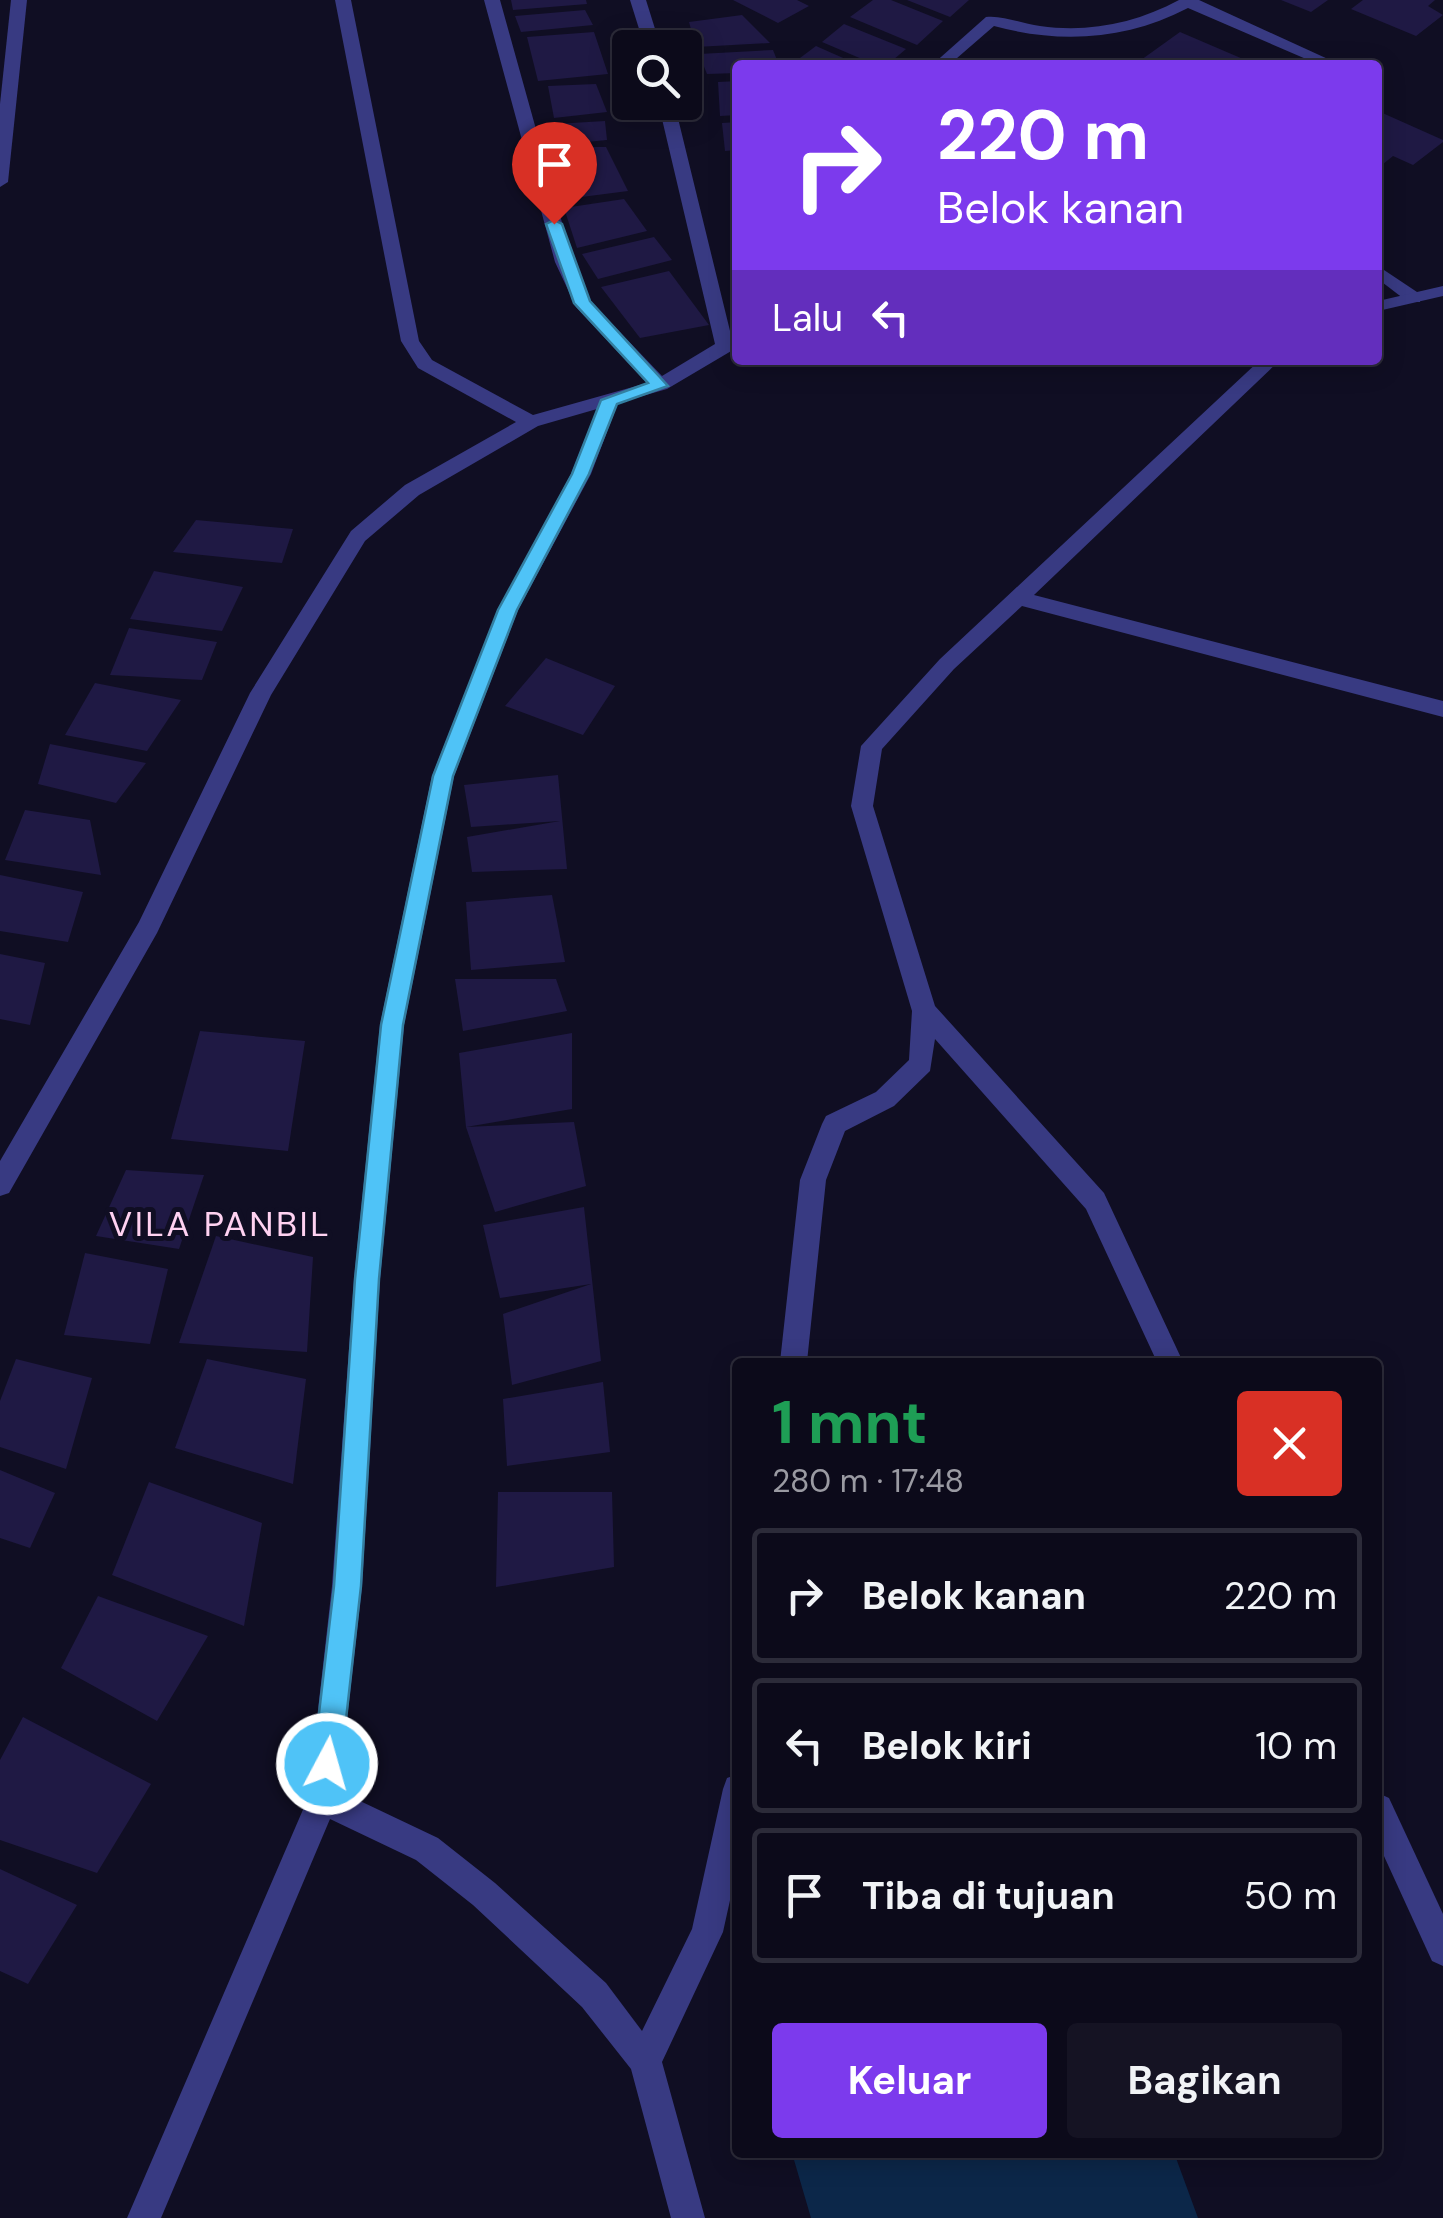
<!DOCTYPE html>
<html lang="id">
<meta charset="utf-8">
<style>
body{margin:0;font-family:"DM Sans",sans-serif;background:#151323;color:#f1f3f6;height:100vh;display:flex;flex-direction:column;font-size:38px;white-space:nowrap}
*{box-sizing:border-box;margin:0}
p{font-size:32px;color:#9a9aa2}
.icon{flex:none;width:55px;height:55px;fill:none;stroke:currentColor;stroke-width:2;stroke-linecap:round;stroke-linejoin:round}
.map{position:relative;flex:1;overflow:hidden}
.side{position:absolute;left:732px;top:1358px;width:650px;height:800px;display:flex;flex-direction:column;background:#0c0a1a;border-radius:10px;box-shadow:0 5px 25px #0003,0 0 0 2px #2c2b39}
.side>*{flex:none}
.hud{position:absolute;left:732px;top:60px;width:650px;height:305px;border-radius:10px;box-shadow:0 5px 25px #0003,0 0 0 2px #2c2b39;background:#7c3aed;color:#fff;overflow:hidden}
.buttons{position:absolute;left:612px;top:30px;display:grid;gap:20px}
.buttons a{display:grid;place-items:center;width:90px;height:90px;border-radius:10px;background:#0c0a1a;box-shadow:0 5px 25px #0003,0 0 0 2px #2c2b39;font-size:50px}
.pin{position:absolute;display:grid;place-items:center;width:85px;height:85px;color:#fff;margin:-102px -42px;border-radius:50% 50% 50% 0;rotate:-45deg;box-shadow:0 0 10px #0007}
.pin .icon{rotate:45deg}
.me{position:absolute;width:110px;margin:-55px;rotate:6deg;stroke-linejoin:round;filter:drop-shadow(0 0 8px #0008)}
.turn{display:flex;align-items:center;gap:35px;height:210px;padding:0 40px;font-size:45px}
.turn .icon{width:130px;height:130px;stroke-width:2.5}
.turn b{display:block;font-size:70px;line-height:85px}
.then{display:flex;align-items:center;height:95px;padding:0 40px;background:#0003;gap:20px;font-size:38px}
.round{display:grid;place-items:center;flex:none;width:105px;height:105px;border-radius:10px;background:#151323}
.headline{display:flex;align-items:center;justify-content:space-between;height:170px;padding:0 40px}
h1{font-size:60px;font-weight:700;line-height:75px;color:#1e9e55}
.primary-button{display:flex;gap:20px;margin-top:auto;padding:20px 40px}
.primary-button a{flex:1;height:115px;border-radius:10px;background:#7c3aed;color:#fff;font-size:40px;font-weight:700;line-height:115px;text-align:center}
.primary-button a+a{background:#151323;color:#f1f3f6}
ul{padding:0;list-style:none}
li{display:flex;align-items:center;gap:30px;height:135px;margin:0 20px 15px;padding:0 20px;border:5px solid #2c2b39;border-radius:10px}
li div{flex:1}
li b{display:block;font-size:38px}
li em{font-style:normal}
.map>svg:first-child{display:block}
.water{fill:#0c2749}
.building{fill:#1f1944}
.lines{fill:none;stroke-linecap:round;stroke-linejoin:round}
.lane{fill:#383a82;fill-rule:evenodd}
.street{fill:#383a82;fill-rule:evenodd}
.route{fill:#4fc3f7;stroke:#337fa1;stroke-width:2.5}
.labels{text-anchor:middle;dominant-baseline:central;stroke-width:10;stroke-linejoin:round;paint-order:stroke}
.neighbourhood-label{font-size:35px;letter-spacing:2.5px;fill:#ffd2f1;stroke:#100e23}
</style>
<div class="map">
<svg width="1443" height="2218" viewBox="0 0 1443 2218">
<rect width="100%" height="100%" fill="#100e23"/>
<!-- water -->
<polygon class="water" points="792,2153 1178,2153 1176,2158 1198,2218 811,2218"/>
<!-- building -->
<g class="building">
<polygon points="511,0 586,0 587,4 513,10"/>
<polygon points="733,0 797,0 809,6 778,23"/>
<polygon points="873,0 891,0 943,21 917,45 850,17"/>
<polygon points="907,0 969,0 950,17"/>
<polygon points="1281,0 1328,0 1311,12"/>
<polygon points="1363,0 1435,0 1428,6 1443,15 1416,36 1351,9"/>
<polygon points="585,10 593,25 521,32 515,16"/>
<polygon points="742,15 770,43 696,47 689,22"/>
<polygon points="844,24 906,49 887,65 876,65 822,42"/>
<polygon points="594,32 608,74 538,81 527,37"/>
<polygon points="1180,32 1243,59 1234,65 1134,65"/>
<polygon points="816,46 859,65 796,61"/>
<polygon points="773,50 779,65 738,65 738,73 707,74 699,54"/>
<polygon points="738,81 738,115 720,116 718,82"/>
<polygon points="596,84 607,112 554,118 548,86"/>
<polygon points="1378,111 1443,140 1443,142 1413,165 1393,156 1378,168"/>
<polygon points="605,121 607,140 566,144 555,124"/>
<polygon points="738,122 738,150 725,151 722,123"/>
<polygon points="554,147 606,147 628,191 566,199"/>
<polygon points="624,199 647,231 577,248 564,208"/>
<polygon points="654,237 672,260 598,279 582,254"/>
<polygon points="669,271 709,325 640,338 601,287"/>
<polygon points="196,520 293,529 282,563 173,552"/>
<polygon points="154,571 243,587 222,631 130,619"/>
<polygon points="129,628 217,642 202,680 110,675"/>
<polygon points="546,658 615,686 583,735 505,706"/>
<polygon points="95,683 181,700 147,751 65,735"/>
<polygon points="50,744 146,763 116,803 38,784"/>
<polygon points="558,775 567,869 472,872 467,837 560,821 471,827 464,785"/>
<polygon points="25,810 90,820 101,875 5,860"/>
<polygon points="0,875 83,892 68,942 0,931"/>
<polygon points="552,895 565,962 471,970 466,902"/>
<polygon points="0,954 45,963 30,1025 0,1019"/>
<polygon points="455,979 556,979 567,1011 463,1031"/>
<polygon points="200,1031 305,1041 288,1151 171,1139"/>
<polygon points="572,1033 572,1109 466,1127 574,1122 586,1186 495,1212 466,1127 459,1053"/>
<polygon points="126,1170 204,1175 179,1249 96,1236"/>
<polygon points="584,1207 601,1361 512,1385 503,1314 591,1284 500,1298 483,1225"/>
<polygon points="216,1236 313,1257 307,1352 179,1343"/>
<polygon points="85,1253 168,1269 150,1344 64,1335"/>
<polygon points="16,1359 92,1378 66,1469 0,1447 0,1401"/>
<polygon points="207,1359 306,1379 293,1484 175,1448"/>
<polygon points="603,1382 610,1452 507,1466 503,1399"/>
<polygon points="0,1470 55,1493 30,1548 0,1538"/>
<polygon points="149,1482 262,1523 244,1626 112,1575"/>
<polygon points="498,1492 612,1492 614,1567 496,1587"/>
<polygon points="98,1596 208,1636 157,1721 61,1668"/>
<polygon points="23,1717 151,1784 97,1873 0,1840 0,1760"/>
<polygon points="0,1869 77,1905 28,1984 0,1971"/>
</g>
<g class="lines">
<!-- lane -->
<g class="lane">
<polygon points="11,0 27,0 8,182 0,187 0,104"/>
<polygon points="1378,266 1420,294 1420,302 1408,302 1378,279"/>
</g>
<!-- street -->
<g class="street">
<polygon points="335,0 351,0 419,341 432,360 533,415 647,383 576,307 555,262 484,0 500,0 573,262 590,301 662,376 715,344 658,102 674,102 731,335 738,333 738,347 667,389 618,403 591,474 518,610 454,776 404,1025 380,1279 362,1586 339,1791 438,1838 495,1883 606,1983 642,2031 692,1929 723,1789 727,1778 738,1774 738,1864 723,1932 662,2062 705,2218 671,2218 631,2069 582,2007 473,1905 416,1860 330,1819 161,2218 127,2218 308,1798 332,1586 354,1279 380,1025 432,776 498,610 571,474 597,409 538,426 419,495 365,541 271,695 157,933 9,1193 0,1196 0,1161 139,922 250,693 351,531 405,485 516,422 418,368 401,341"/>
<polygon points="630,0 646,0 661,48 645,48"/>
<path d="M1179,0H1199L1341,65H1320L1188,8C1127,40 1060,44 994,26L949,65H932L986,17C1003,15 1022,24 1040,26C1089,33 1136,23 1179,0Z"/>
<polygon points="1443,286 1443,296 1378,311 1378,301"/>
<polygon points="1260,360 1280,360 1034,595 1443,701 1443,717 1022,606 954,669 882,749 873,806 935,1006 1104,1193 1183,1362 1157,1362 1086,1209 935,1039 930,1071 894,1106 845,1131 826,1180 807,1362 780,1362 800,1180 822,1124 826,1116 876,1092 909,1060 912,1011 851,806 861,746 940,659"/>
<polygon points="1378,1793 1389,1798 1443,1914 1443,1966 1432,1961 1378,1843"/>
</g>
</g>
<!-- route -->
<polygon class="route" points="554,220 562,224 590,301 668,386 617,404 589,474 517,610 453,776 403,1025 379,1279 361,1586 341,1764 337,1774 327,1778 317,1774 313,1764 334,1586 355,1279 381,1025 433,776 498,610 572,474 601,400 648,383 574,303 546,224"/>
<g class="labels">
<!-- neighbourhood labels -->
<g class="neighbourhood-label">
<text x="220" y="1224">VILA PANBIL</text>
</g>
</g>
</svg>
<div class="buttons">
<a><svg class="icon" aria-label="search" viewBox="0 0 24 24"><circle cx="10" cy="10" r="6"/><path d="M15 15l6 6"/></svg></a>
</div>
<div class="pin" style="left:554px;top:224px;background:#d93025"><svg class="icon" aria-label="arrive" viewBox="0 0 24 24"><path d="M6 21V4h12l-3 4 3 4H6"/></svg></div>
<svg class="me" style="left:327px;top:1764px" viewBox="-20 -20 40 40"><circle r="17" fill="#4fc3f7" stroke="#fff" stroke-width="3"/><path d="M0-11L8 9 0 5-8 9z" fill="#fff"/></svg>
<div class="hud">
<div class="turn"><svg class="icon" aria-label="right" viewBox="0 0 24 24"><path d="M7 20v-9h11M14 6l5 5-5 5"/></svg><div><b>220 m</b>Belok kanan</div></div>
<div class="then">Lalu<svg class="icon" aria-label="left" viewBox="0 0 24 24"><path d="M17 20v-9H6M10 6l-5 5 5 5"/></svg></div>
</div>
<section class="side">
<div class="headline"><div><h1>1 mnt</h1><p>280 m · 17:48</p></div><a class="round" style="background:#d93025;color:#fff"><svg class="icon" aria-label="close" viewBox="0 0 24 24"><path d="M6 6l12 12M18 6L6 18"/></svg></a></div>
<ul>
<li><svg class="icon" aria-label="right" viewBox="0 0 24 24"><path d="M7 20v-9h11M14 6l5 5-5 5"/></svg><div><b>Belok kanan</b></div><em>220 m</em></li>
<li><svg class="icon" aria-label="left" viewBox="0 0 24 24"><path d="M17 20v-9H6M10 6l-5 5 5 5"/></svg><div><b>Belok kiri</b></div><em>10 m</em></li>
<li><svg class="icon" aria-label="arrive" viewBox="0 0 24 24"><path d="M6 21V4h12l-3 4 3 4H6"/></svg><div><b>Tiba di tujuan</b></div><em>50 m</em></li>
</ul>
<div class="primary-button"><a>Keluar</a><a>Bagikan</a></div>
</section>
</div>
